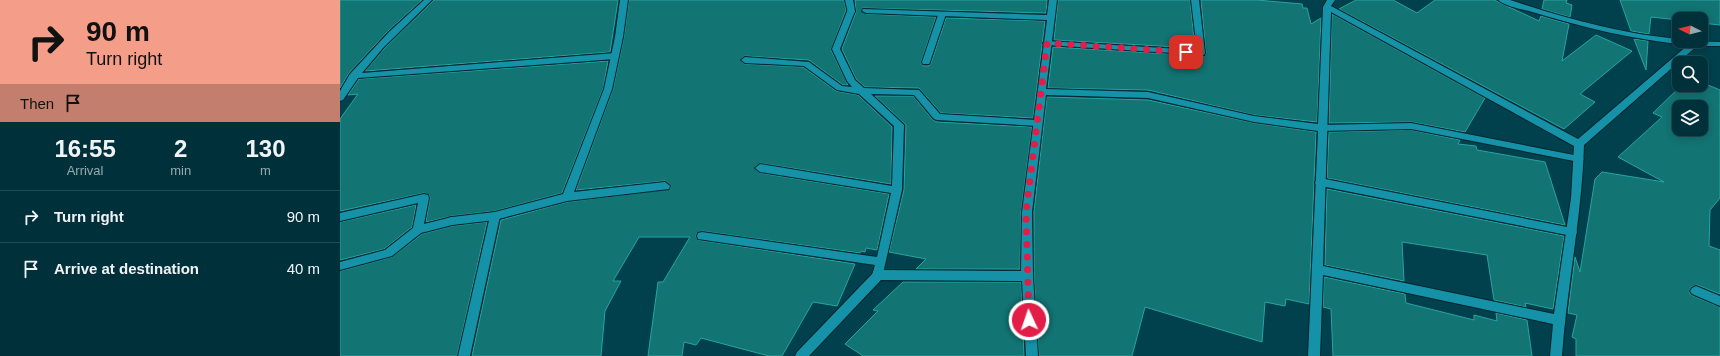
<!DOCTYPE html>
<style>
body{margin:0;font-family:Arial,sans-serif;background:#0e3d45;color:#f1f3f6;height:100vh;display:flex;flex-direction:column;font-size:15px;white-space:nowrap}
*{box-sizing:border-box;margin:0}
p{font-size:13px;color:#95a9af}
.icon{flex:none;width:22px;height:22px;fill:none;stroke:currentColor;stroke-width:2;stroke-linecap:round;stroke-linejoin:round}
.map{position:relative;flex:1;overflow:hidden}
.sheet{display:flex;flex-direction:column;background:#00313a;width:340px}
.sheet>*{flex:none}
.top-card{background:#f49e89;color:#111;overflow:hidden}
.needle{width:26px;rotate:276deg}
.fabs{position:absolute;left:1332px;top:12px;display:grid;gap:8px}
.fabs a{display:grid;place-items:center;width:36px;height:36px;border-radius:8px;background:#00313a;box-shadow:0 2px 10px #0003,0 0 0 1px #224c54;font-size:20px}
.pin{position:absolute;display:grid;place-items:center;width:34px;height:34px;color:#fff;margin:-17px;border-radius:8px;box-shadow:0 2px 6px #0006}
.me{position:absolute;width:44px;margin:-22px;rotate:357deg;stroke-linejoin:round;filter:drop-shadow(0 0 3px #0008)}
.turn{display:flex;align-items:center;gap:14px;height:84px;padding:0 20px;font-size:18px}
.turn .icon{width:52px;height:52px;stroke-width:2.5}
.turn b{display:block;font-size:28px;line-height:34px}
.then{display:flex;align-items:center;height:38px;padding:0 20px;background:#0003;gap:8px;font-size:15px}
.eta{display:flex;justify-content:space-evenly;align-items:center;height:68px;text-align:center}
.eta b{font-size:24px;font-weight:700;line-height:28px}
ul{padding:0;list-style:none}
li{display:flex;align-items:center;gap:12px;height:52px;padding:0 20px;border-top:1px solid #224c54}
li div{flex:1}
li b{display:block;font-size:15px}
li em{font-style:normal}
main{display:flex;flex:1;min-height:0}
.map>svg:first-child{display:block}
.building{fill:#127473;stroke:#27a4a3;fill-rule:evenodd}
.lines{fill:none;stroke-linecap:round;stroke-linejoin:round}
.lane-casing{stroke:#02252c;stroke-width:2}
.street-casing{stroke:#02252c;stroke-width:2}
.lane{fill:#1592a8;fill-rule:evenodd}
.street{fill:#1592a8;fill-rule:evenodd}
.route{stroke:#e11d48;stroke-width:7;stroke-dasharray:0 12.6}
</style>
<main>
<section class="sheet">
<div class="top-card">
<div class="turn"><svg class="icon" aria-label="right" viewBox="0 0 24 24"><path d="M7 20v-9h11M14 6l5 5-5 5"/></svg><div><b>90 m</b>Turn right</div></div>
<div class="then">Then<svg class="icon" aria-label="arrive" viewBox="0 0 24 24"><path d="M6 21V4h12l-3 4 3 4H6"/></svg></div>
</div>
<div class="eta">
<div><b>16:55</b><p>Arrival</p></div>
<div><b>2</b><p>min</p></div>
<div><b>130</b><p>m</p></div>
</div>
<ul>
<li><svg class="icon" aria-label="right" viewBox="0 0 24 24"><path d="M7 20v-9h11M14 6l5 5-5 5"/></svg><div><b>Turn right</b></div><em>90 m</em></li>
<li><svg class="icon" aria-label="arrive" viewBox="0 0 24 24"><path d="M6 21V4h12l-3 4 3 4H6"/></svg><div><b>Arrive at destination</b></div><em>40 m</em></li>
</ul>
</section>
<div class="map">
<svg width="1380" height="356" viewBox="0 0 1380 356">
<rect width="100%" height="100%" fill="#00414d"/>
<!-- building -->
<g class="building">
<polygon points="0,0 82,0 48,31 9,73 0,88"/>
<polygon points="94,0 278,0 270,52 25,71 44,49"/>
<polygon points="289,0 504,0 506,10 491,50 508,85 503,85 469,60 405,56 400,60 405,64 463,67 496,91 518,95 552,127 551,184 420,163 414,168 420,173 549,194 537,250 526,248 525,252 521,251 520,253 362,231 357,233 356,236 358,240 515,264 497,306 473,302 442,356 429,356 361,338 356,345 344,342 342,356 308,356 318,282 323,282 350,237 299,237 273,281 281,281 265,311 261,356 132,356 161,220 227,202 330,189 331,186 325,181 236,190 273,89 284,37"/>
<polygon points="515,0 707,0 706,13 523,8 521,10 526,14 596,17 581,62 583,66 589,66 591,63 606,18 705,21 693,118 601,113 579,88 525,87 516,79 502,49 516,12"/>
<polygon points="718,0 850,0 855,48 714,40"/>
<polygon points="861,0 917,0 962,4 963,8 967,8 971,24 981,18 977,122 914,115 808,90 708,88 713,47 864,56 866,53"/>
<polygon points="1016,0 1053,0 1077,13 1095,0 1154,0 1199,21 1201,16 1229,24 1222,61 1256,35 1292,51 1240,94 1255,102 1224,129 999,9"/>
<polygon points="1204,0 1227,0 1226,3 1232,5 1230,17 1202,9"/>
<polygon points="1280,0 1380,0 1380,25 1361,23 1361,19 1339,20 1311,17 1309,34 1291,31"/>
<polygon points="992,14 1145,98 1125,132 1071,122 989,123"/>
<polygon points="1294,39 1308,41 1306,70"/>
<polygon points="268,61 263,89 222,193 155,211 112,216 86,222 90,198 89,195 84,193 0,211 0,119 18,94 8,95 19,79"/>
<path d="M1361,82L1380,90V198L1370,210L1369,246L1380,250V294L1357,285L1351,287L1349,292L1351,295L1380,307V356H1236V339L1232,337L1237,315L1228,313L1235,257L1240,272L1255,179L1262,172L1324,182L1278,157L1322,117L1313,113L1342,85H1361ZM1339,107H1361V129H1339Z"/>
<polygon points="535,96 573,96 593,120 597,122 692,127 681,212 680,269 576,269 586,259 549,252 564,190 566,125"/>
<polygon points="707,97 808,100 914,123 976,132 969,304 946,299 945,306 925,302 922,342 805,307 792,356 699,356 694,276 694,212"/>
<polygon points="1071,130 1120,140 1118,144 1136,146 1137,150 1205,162 1225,225 987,178 989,132"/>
<polygon points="987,189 1224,236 1213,309 1185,303 1186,307 1154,300 1147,255 1062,242 1064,281 985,265"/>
<polygon points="76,205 72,227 44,249 0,260 0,222"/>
<polygon points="147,222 117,356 0,356 0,271 52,257 82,234 112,226"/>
<polygon points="984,277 1065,294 1066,303 1134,320 1134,315 1157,321 1156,313 1187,320 1192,356 993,356 991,309 983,307"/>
<polygon points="563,282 681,282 684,356 523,356 505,344 538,311 533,310"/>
</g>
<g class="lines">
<defs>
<g id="lane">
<polygon points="84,0 92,0 43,48 22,73 275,53 279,56 275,59 18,78 3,100 0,101 0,91 10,74 49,32"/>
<polygon points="851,0 859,0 865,53 864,55 707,45 703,43 707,41 857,50"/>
<polygon points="508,9 511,9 515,11 500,49 515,80 524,88 579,90 600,114 697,120 702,123 697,126 597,120 594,119 574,95 531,94 564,125 562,190 542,278 538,280 534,278 532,275 535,265 358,239 357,236 358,233 362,232 537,257 551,193 420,172 415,168 420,164 552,186 554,126 519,94 497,90 464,66 405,63 401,60 405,57 469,62 502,86 512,87 507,81 492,49"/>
<polygon points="599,12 602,12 606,14 590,62 589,64 583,64 582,62"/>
<polygon points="1071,123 1239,156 1244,159 1239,162 1071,129 982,131 977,128 982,125"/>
<polygon points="980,178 1232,228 1236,229 1237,232 1236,235 1232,236 976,185 975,182"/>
<polygon points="84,194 88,195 89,198 84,224 112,217 116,218 117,221 116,224 81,233 52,256 0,270 0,262 45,250 73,228 78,203 0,221 0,213"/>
<polygon points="155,212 159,213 160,216 130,356 118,356 150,216 151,213"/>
<polygon points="1356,286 1380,296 1380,306 1352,294 1350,291 1352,288"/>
</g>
<g id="street">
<polygon points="280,0 288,0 283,37 272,89 234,192 325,182 330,186 329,189 227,201 155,220 112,225 108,224 107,221 108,218 112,217 155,212 223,194 264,89 275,37"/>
<polygon points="505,0 513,0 515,11 514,13 508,13"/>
<path d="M709,0H717L706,89L808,92L914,116L978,124L983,7L987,0H995L991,6L1238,139L1348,45C1294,40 1241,27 1189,11C1180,9 1165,6 1158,0H1170C1225,18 1281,34 1339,39V41L1380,42V46H1357L1244,145C1242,216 1227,285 1222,356H1210L1213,324L983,275L980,356H968L978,131L914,122L808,98L706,95L692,212L693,276L698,356H686L682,281L541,280L469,356H455L457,352L534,272L538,270L681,271L682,212L707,20L526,13L522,11L523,9L707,15ZM991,12L1234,146L1231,198L1214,314L983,266Z"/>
</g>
</defs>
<!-- lane casing -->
<use href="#lane" class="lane-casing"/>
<!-- street casing -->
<use href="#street" class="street-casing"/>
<!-- lane -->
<use href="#lane" class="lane"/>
<!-- street -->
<use href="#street" class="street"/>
</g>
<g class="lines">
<!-- route -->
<polyline class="route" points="689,320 686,212 707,43 846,52"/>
</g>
</svg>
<div class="fabs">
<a><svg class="needle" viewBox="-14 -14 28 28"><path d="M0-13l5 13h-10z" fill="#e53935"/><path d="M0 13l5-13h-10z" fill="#95a9af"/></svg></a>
<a><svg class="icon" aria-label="search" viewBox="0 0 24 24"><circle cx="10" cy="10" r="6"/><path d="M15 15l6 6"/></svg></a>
<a><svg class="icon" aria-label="layers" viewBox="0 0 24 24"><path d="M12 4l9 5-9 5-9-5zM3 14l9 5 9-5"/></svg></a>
</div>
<div class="pin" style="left:846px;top:52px;background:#d93025"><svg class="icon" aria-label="arrive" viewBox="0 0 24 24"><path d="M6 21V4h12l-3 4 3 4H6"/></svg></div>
<svg class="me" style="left:689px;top:320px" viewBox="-20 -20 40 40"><circle r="17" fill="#e11d48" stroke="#fff" stroke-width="3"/><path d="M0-11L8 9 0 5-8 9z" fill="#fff"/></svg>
</div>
</main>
